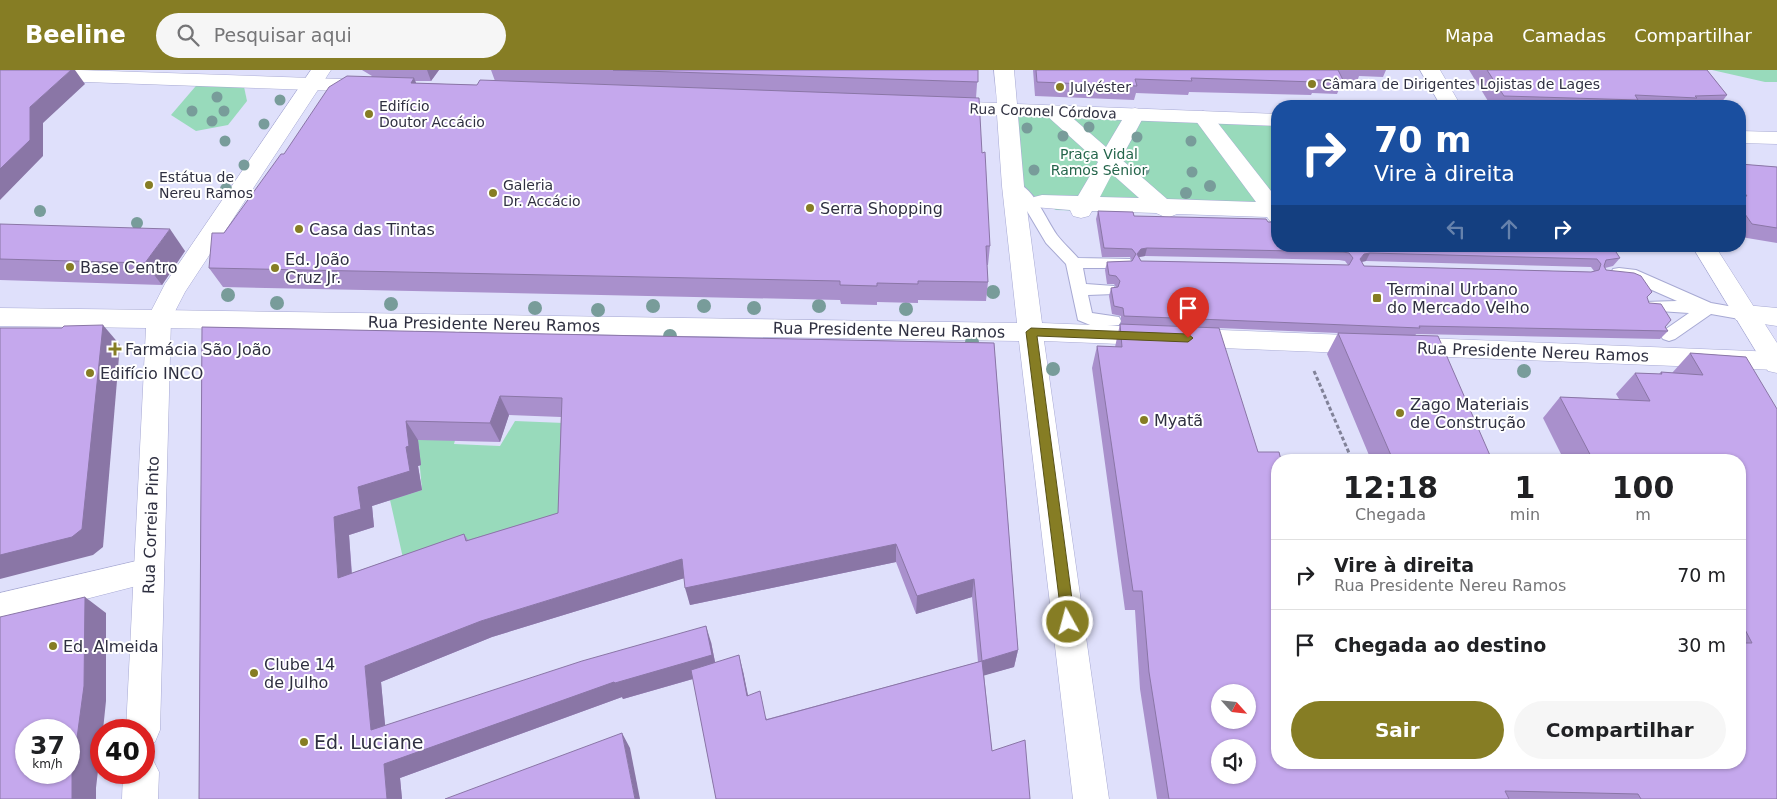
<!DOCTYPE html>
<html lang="pt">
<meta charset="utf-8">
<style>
body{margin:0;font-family:"DejaVu Sans",sans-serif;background:#f6f6f6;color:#202124;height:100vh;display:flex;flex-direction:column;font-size:19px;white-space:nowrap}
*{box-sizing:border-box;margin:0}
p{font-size:16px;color:#757577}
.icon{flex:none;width:28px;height:28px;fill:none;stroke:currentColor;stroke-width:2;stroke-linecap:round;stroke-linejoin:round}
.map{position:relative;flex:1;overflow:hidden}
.drawer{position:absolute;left:1271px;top:384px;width:475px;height:315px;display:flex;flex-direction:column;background:#fff;border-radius:20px;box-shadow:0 1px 4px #0004}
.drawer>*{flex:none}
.top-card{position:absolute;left:1271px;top:30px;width:475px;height:152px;border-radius:20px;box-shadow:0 1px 4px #0004;background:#1a4fa0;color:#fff;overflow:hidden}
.needle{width:32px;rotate:117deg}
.fabs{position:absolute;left:1211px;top:614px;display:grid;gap:10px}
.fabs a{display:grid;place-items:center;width:45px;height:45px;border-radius:50%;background:#fff;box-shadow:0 1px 4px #0004;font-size:25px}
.speed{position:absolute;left:15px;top:649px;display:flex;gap:10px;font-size:25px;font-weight:700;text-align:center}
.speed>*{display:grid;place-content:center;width:65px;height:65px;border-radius:50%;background:#fff;box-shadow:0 1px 4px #0004;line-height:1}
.speed small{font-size:12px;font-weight:400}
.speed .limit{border:8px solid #d22;background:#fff;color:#111}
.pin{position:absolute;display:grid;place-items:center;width:42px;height:42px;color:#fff;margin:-51px -21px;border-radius:50% 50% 50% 0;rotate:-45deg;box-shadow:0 0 5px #0007}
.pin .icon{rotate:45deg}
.me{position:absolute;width:55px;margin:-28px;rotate:353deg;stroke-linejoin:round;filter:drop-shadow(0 0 4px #0008)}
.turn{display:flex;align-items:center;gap:18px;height:105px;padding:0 20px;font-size:22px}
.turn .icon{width:65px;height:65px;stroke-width:2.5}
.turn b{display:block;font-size:35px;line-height:42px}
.lanes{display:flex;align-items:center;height:48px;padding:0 20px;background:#0003;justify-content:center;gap:25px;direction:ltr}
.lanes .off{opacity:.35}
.eta{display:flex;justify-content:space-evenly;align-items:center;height:85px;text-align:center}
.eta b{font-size:30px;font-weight:800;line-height:35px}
.cta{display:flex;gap:10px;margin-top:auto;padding:10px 20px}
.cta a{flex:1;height:58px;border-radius:30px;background:#867d24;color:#fff;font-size:20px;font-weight:800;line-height:58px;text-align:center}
.cta a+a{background:#f6f6f6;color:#202124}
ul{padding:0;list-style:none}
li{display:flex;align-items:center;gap:15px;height:70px;padding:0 20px;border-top:1px solid #e0e0e0}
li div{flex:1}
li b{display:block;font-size:19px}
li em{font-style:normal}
header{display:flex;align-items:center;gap:30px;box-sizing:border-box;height:70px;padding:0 25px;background:#867d24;color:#fff}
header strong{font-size:24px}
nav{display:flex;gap:28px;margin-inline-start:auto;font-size:18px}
.search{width:350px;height:45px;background:#f6f6f6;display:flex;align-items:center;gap:12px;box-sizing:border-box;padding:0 18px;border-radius:28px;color:#757577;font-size:19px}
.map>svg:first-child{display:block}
.green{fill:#98dabb}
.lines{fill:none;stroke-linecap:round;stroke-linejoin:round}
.service-casing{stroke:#a7a9d3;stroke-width:2}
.pedestrian-casing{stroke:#a7a9d3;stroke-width:1}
.tertiary-casing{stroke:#a7a9d3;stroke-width:1}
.secondary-casing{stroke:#a7a9d3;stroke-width:1}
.path{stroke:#818298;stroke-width:3;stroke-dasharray:4 2.5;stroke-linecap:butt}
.service{fill:#fff;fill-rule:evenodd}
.pedestrian{fill:#fff;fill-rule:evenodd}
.tertiary{fill:#fff;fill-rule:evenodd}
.secondary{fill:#fff;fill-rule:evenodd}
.tree{fill:#789c9a}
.wall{fill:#a990cc;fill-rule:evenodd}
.shaded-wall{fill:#8a76a6}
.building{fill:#c5a8ed;stroke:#8a76a6;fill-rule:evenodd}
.route{fill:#867d24;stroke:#575117}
.poi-dot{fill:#867d24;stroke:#fff;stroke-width:2}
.labels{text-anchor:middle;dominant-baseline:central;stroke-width:4;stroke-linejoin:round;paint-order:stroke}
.far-poi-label{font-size:14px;fill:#2f3041;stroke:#fff;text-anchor:start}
.far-street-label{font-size:14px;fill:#2f3041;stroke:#fff}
.far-park-label{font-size:14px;fill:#24654b;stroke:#fff}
.poi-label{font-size:16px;fill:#2f3041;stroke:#fff;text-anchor:start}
.street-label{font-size:16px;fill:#2f3041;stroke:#fff}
.near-poi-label{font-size:19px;fill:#2f3041;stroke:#fff;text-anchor:start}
</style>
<header>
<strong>Beeline</strong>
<div class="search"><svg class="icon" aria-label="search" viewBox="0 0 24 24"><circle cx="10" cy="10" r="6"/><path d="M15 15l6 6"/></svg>Pesquisar aqui</div>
<nav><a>Mapa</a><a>Camadas</a><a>Compartilhar</a></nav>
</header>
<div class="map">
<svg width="1777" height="729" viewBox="0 0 1777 729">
<rect width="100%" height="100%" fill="#dfe0fb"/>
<!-- green -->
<g class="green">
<polygon points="1712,0 1777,0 1777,12 1765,12"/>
<polygon points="201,10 243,12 247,31 228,55 196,61 171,45"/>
<polygon points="1006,40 1277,50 1277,147 1056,140 1013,116"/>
<polygon points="462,344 454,374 500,376 515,351 564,353 665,431 407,506 390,430 422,420 416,354"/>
</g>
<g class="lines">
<defs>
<g id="service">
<path d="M1013,111C1034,117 1045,148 1057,165C1063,173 1071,180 1078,188L1130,189L1132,193L1130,197L1124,198H1083L1086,214L1114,216L1116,220L1114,224L1088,225L1092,243L1119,247L1121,251L1119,255L1095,257L1078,250L1066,194L1046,173L1024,136L1006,116Z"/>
<polygon points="1619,198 1636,200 1711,233 1751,240 1753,244 1751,248 1745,250 1711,244 1675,269 1669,271 1663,269 1660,265 1663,261 1689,243 1644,240 1642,236 1644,232 1677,231 1627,209 1613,207 1611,203 1613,199"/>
</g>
<g id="pedestrian">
<polygon points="311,0 331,0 185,222 168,255 159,258 150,255 147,249 165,214"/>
<path d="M1053,35L1060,37L1106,77L1128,40L1135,38L1142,40L1145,44L1121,89L1167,129L1256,132L1193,47L1196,43L1203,41L1210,43L1278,130V153L1270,151L1267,147L1177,144L1167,148L1156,143L1092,141L1089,146L1081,148L1073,146L1070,140L1034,137L1031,132L1034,127L1042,125L1078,126L1098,92L1046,45L1043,41L1046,37ZM1112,104L1139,128L1100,127Z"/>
</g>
<g id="tertiary">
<polygon points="0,0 79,0 369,10 376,12 379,16 376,20 369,22 0,9"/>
<polygon points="994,0 1014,0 1017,34 1278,44 1278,56 1018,46 1024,116 1042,253 1777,282 1777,300 1044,271 1109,729 1073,729 1019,271 159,258 150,255 147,249 150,243 159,240 1017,253 1002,116 997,45 942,43 935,41 932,37 935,33 942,31 997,33"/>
<polygon points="1740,61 1777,62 1777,74 1740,73"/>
<polygon points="1745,235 1777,238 1777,256 1736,250 1733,244 1736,238"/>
<polygon points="149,488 160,492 164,501 160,510 0,551 0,523"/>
</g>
<g id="secondary">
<polygon points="1420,0 1440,0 1461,36 1441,36"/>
<polygon points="1692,176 1715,176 1777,273 1777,303 1768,301"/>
<polygon points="0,238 159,240 168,243 171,249 160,660 155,672 144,676 144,660 126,660 146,258 0,256"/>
<polygon points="144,686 153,690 159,702 158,729 122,729 123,702 144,702"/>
</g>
</defs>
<!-- service casing -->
<use href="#service" class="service-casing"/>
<!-- pedestrian casing -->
<use href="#pedestrian" class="pedestrian-casing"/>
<!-- tertiary casing -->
<use href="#tertiary" class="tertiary-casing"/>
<!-- secondary casing -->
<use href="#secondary" class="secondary-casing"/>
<!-- path -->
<polyline class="path" points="1314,301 1352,390"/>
<!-- service -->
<use href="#service" class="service"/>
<!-- pedestrian -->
<use href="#pedestrian" class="pedestrian"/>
<!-- tertiary -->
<use href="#tertiary" class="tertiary"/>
<!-- secondary -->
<use href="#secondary" class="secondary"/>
</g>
<!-- trees -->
<g class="tree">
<circle cx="217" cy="27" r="5.5"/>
<circle cx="280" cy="30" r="5.5"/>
<circle cx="192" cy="41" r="5.5"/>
<circle cx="224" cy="41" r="5.5"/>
<circle cx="212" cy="51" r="5.5"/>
<circle cx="264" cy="54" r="5.5"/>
<circle cx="1089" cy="57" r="5.5"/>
<circle cx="1027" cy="58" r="5.5"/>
<circle cx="1063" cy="66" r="5.5"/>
<circle cx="1137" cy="67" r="5.5"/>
<circle cx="225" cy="71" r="5.5"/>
<circle cx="1191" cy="71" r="5.5"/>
<circle cx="244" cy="95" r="5.5"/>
<circle cx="1034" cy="100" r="5.5"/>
<circle cx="1144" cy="100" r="5.5"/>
<circle cx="1067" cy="102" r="5.5"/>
<circle cx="1192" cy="102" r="5.5"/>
<circle cx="1210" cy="116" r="6"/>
<circle cx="226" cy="119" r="6"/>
<circle cx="1186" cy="123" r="6"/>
<circle cx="40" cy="141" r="6"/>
<circle cx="137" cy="153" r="6"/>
<circle cx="993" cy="222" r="7"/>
<circle cx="228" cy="225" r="7"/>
<circle cx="277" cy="233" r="7"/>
<circle cx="391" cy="234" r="7"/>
<circle cx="653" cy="236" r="7"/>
<circle cx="704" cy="236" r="7"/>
<circle cx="819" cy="236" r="7"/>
<circle cx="535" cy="238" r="7"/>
<circle cx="754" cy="238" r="7"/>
<circle cx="906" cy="239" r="7"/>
<circle cx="598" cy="240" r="7"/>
<circle cx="670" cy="266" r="7"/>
<circle cx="972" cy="272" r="7"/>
<circle cx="1053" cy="299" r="7"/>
<circle cx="1524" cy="301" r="7"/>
</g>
<!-- wall -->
<g class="wall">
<polygon points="362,0 439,0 431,11 415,11 416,13 477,15 495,11 491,0 978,0 976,28 990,176 988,195 987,195 988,212 986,231 918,230 918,233 877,232 877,235 841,234 840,230 223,217 209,198 224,163 284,84 372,6"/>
<polygon points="1033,0 1386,0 1383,7 1359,6 1357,12 1342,12 1337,24 1312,23 1311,25 1189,22 1188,25 1136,23 1134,30 1035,26"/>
<polygon points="1469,0 1707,0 1727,25 1719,36 1491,36"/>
<polygon points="1740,94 1777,97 1777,173 1741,167 1740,166"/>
<path d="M1098,141L1134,146L1268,152L1620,188L1613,196L1605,198L1606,200L1647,228L1649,233L1668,261L1660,269L1416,264L1415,266L1492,390H1371L1327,284L1338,263L1219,258L1278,692H1740V390H1564L1543,348L1560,327L1619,329L1616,324L1635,303L1659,304L1661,302L1672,303L1690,283L1746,287L1777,729H1157L1140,619L1135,540H1125L1092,298L1097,276L1115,277L1120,254H1121V246L1112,244L1109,226L1111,218L1116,217L1114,214H1107L1105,200L1107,192L1132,191L1130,187H1102L1096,149ZM1145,186L1339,190L1345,191L1348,195L1141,191L1139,187ZM1366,191L1591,197L1594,201L1591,202L1364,196L1362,192Z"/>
<polygon points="0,154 185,181 162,215 0,210"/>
<path d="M202,257L994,273L1018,580L1014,597L984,605L992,681L716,729L693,609L623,629L622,627L400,708L402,729H199ZM509,345L561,347L558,443L468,470L464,464L352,503L349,465L374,457L372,436L422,420L418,396L421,395L418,370L500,372ZM896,492L916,544L972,527L978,592L767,649L748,625L743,601L715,592L711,572L385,656L381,612L492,567L684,508L690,535Z"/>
</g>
<!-- shaded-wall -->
<g class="shaded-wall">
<polygon points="71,0 75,0 85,14 43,53 43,86 0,130 0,99 30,37"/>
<polygon points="427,0 439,0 431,11"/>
<polygon points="414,8 422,27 411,13"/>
<polygon points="170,159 185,181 162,215 145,193"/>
<polygon points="1147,178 1145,186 1139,187 1137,184 1141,179"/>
<polygon points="1370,183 1366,191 1360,192 1360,189 1364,184"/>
<polygon points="103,255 120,275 103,477 93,485 0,509 0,485"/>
<polygon points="500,326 509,345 500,372 490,353"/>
<polygon points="406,351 418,370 421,395 418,396 422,420 372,436 374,457 349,465 353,525 338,508 334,447 358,417 406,377"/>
<polygon points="896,474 896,492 690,535 685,518"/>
<polygon points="682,489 688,507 492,567 381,612 387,675 371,660 365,596 481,551"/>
<polygon points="974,509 972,527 916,544 917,526"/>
<polygon points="85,527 106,543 106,631 103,660 101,660 101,675 96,718 96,729 72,729 72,705"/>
<polygon points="706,556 711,572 717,602 623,629 622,627 400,708 402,729 387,729 384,694"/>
<polygon points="1018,580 1014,597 979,607 982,591"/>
<polygon points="739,585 743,601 751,641 747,626"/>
<polygon points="622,663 630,678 640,729 635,729"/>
</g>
<!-- building -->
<g class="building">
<polygon points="0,0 71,0 30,37 30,70 0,99"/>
<polygon points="613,0 978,0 978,12"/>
<polygon points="1036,0 1338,0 1343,10 1315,10 1316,12 1191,8 1192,11 1135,9 1137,16 1037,12"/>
<polygon points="1487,0 1707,0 1727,25 1695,26 1697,28 1635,25 1638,30 1504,26"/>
<polygon points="347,6 414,8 411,13 477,15 480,10 979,28 982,83 985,82 990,176 986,176 988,212 918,211 918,214 877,213 877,216 840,215 840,211 209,198 212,163 224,163 281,84 284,84 329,17"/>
<polygon points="1740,94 1777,97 1777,158 1752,154 1740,137 1740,126 1747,126 1740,117"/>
<path d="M1098,141L1133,142L1134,146L1266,149L1268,152H1278V176H1612L1620,188L1606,190L1604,196L1606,200L1634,203L1641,206L1652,222L1647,227L1649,233L1661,234L1671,250L1665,257L1668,261L1419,256L1420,258L1124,246L1123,238L1114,236L1111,218L1118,217L1120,211L1116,206L1109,205L1107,192L1132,191L1136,184L1132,179L1104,178ZM1147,178L1343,182L1349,183L1353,188L1349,195L1141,191L1137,184L1141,179ZM1370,183L1597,189L1601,194L1599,200L1591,202L1364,196L1360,189L1364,184Z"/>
<polygon points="0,154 170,159 145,193 0,189"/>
<path d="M1120,254L1219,258L1258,382H1279L1281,390H1278V692H1740V573H1752L1740,550V390H1593L1560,327L1650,331L1635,303L1662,304L1661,302L1703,305L1690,283L1746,287L1777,339V729H1641L1638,724L1505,721L1509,729H1169L1149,602L1142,521H1133L1097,276L1122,277ZM1220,622H1248V650H1220ZM1220,678H1248V705H1220Z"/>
<polygon points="103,255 82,459 72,467 0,485 0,258 62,258 64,256"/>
<path d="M202,257L994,273L1018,580L982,591L974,509L917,526L896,474L685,518L682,489L481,551L365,596L371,660L582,591L706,556L712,585L615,613L614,612L384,694L387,729H199ZM500,326L562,328L558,443L466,471L464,464L338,508L334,447L361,439L358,417L410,401L406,377L409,376L406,351L490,353Z"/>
<polygon points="1338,263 1438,266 1492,390 1393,390"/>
<path d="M85,527L84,616L72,705V729H0V547ZM26,660H69V702H26Z"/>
<polygon points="739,585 747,626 760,621 766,650 982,591 992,681 1025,670 1030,729 716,729 691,600"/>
<polygon points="622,663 635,729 445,729"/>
</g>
<!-- route -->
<polygon class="route" points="1031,258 1188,264 1193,268 1188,272 1037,266 1075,552 1073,557 1068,558 1064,557 1062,552 1026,262"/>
<!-- markers -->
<g class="poi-dot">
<circle cx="1312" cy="14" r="5"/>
<circle cx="1060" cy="17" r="5"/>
<circle cx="369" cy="44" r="5"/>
<circle cx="149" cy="115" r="5"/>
<circle cx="493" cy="123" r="5"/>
<circle cx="810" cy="138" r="5"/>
<circle cx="299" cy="159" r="5"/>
<circle cx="70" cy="197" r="5"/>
<circle cx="275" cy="198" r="5"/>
<rect x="1372" y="223" width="10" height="10" rx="2.5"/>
<path d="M112.5 271.5h5v5h5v5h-5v5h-5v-5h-5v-5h5z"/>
<circle cx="90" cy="303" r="5"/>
<circle cx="1400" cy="343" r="5"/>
<circle cx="1144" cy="350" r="5"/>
<circle cx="53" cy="576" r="5"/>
<circle cx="254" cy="603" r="5"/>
<circle cx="304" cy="672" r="5"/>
</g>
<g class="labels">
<!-- far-poi labels -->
<g class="far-poi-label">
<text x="1322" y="14">Câmara de Dirigentes Lojistas de Lages</text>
<text x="1070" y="17">Julyéster</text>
<text x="379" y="36">Edifício<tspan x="379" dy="16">Doutor Accácio</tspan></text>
<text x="159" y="107">Estátua de<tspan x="159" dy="16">Nereu Ramos</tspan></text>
<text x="503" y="115">Galeria<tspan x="503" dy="16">Dr. Accácio</tspan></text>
</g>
<!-- far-street labels -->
<g class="far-street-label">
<text transform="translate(1043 41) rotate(2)">Rua Coronel Córdova</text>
</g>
<!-- far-park labels -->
<g class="far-park-label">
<text x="1099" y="84">Praça Vidal<tspan x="1099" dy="16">Ramos Sênior</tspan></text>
</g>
<!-- poi labels -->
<g class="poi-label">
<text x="820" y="138">Serra Shopping</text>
<text x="309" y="159">Casa das Tintas</text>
<text x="285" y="189">Ed. João<tspan x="285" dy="18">Cruz Jr.</tspan></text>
<text x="80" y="197">Base Centro</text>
<text x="1387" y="219">Terminal Urbano<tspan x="1387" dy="18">do Mercado Velho</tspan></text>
<text x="125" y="279">Farmácia São João</text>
<text x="100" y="303">Edifício INCO</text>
<text x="1410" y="334">Zago Materiais<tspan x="1410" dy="18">de Construção</tspan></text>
<text x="1154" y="350">Myatã</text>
<text x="63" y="576">Ed. Almeida</text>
<text x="264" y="594">Clube 14<tspan x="264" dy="18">de Julho</tspan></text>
</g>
<!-- street labels -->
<g class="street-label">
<text transform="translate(484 254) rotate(1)">Rua Presidente Nereu Ramos</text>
<text transform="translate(889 260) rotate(1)">Rua Presidente Nereu Ramos</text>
<text transform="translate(1533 282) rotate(2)">Rua Presidente Nereu Ramos</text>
<text transform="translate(151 455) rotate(-88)">Rua Correia Pinto</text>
</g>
<!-- near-poi labels -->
<g class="near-poi-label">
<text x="314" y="672">Ed. Luciane</text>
</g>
</g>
</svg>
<div class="fabs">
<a><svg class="needle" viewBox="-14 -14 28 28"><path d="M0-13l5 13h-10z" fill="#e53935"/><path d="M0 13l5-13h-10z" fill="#757577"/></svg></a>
<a><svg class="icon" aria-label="sound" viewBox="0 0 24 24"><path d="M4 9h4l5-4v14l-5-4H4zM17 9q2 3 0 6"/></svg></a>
</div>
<div class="speed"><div>37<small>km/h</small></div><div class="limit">40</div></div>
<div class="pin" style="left:1188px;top:268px;background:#d93025"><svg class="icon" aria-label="arrive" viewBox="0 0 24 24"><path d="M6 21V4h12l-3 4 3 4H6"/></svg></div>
<svg class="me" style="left:1068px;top:552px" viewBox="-20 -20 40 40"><circle r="17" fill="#867d24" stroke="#fff" stroke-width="3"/><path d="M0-11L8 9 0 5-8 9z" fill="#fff"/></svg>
<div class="top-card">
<div class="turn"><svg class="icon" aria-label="right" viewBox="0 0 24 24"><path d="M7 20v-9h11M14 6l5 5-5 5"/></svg><div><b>70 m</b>Vire à direita</div></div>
<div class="lanes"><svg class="icon off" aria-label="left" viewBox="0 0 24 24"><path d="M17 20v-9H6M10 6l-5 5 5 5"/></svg><svg class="icon off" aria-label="ahead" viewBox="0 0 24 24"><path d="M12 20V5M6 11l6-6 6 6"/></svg><svg class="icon" aria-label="right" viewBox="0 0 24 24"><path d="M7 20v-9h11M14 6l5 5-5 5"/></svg></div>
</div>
<section class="drawer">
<div class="eta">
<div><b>12:18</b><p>Chegada</p></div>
<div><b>1</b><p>min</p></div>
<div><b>100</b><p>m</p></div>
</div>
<ul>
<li><svg class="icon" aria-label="right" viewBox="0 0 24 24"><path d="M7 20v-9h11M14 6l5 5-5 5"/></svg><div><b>Vire à direita</b><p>Rua Presidente Nereu Ramos</p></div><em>70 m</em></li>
<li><svg class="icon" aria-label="arrive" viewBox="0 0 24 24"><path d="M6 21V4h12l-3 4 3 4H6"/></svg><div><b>Chegada ao destino</b></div><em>30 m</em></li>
</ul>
<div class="cta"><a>Sair</a><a>Compartilhar</a></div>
</section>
</div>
